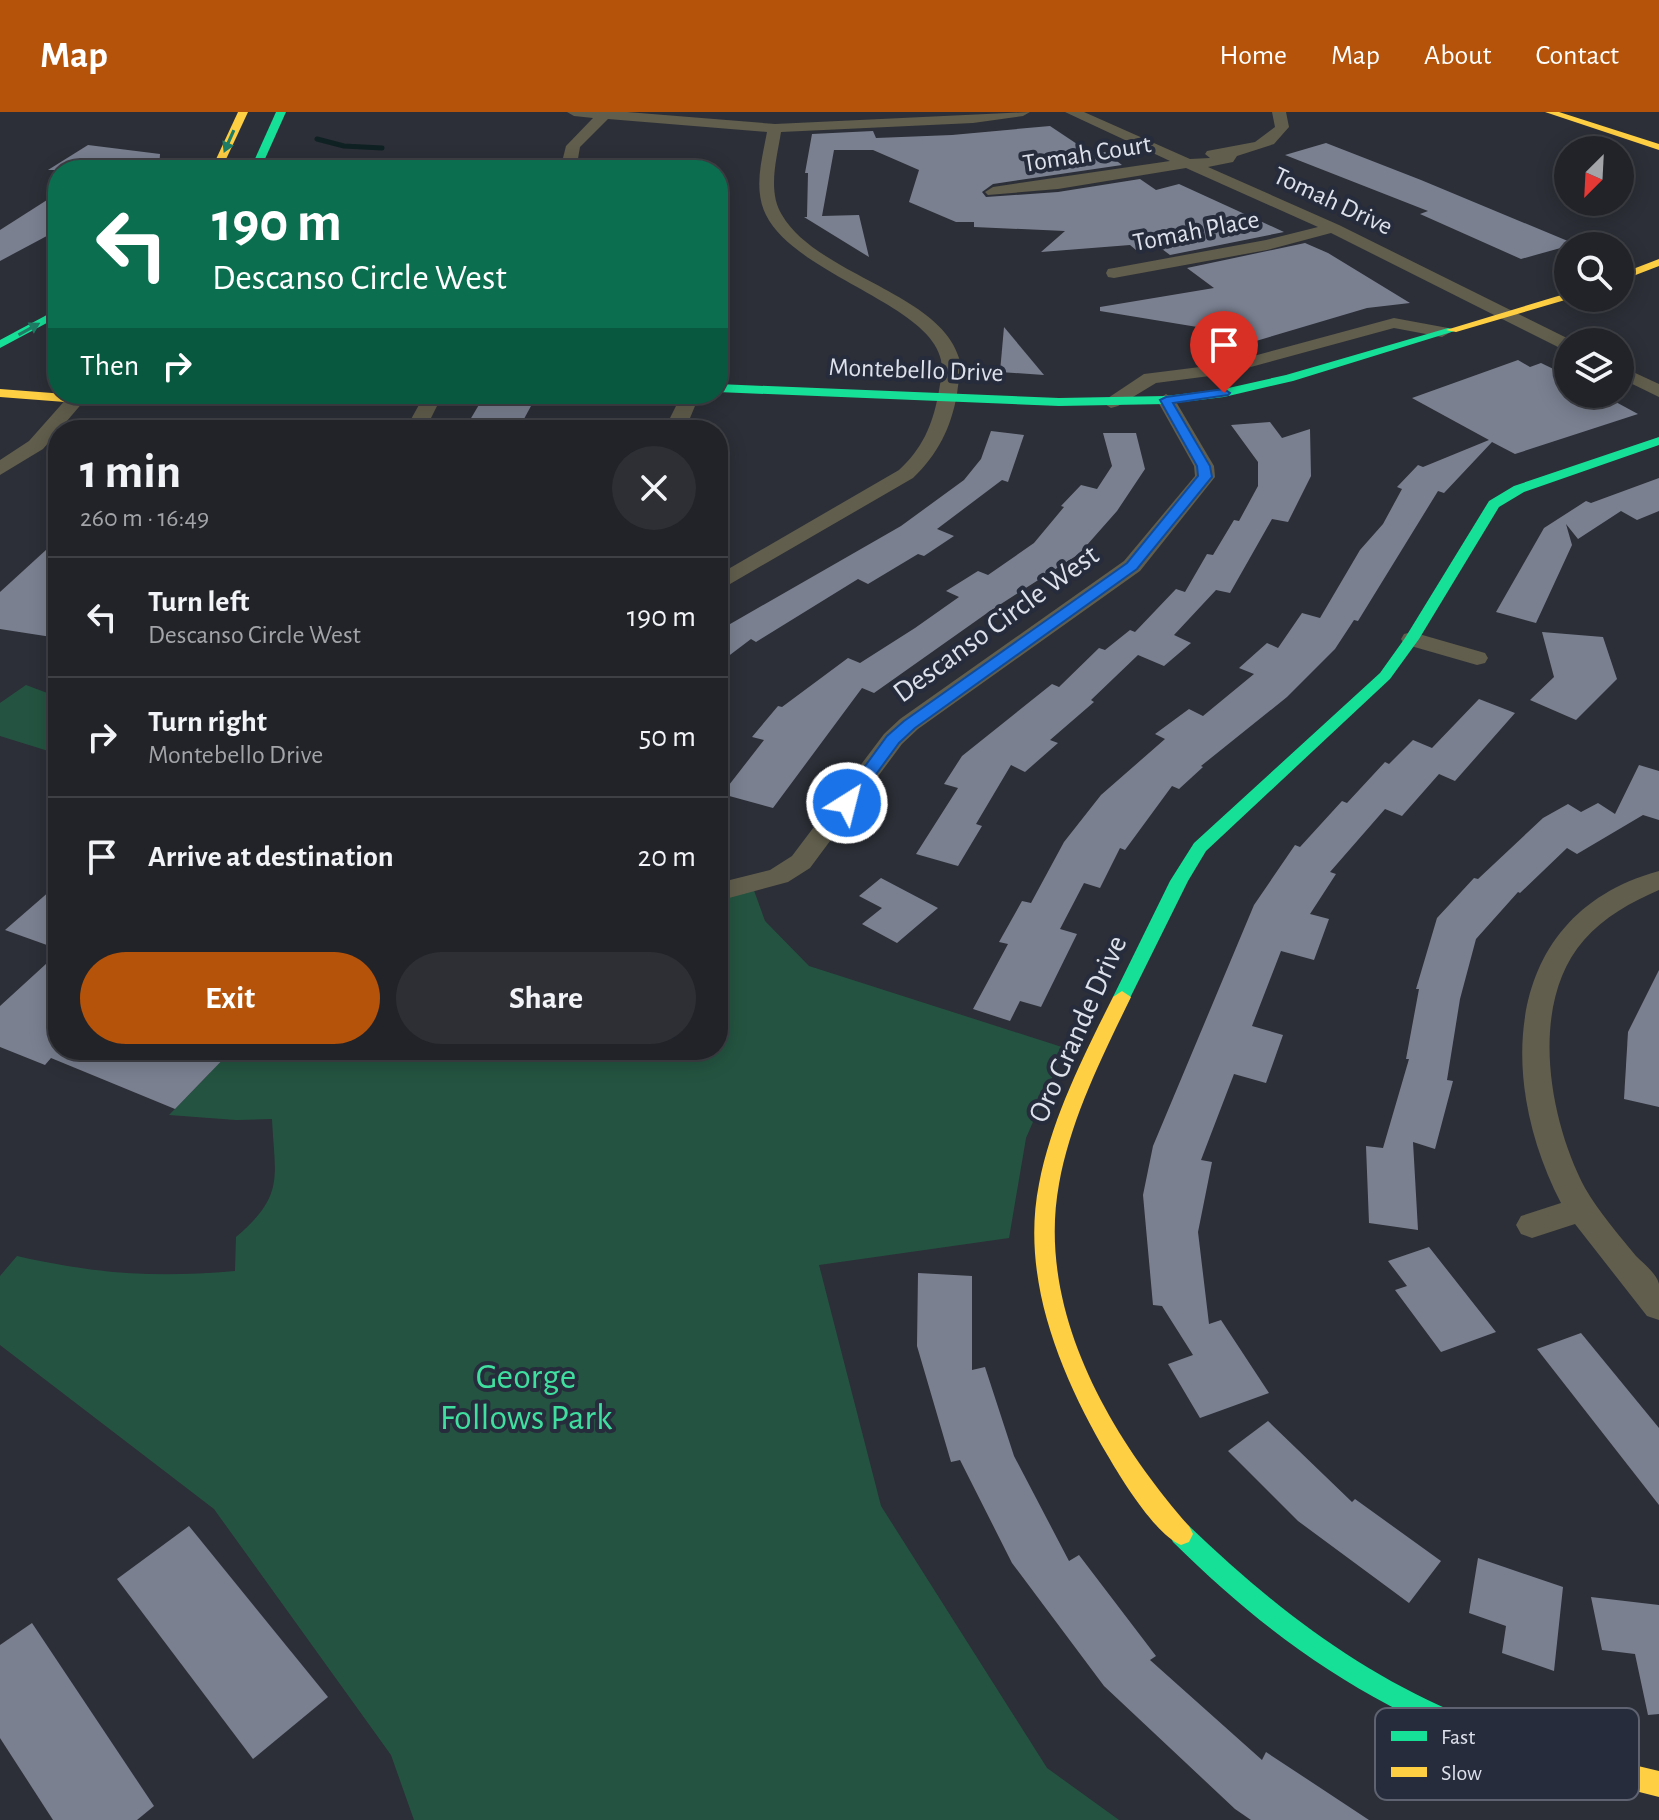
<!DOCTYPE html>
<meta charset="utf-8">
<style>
body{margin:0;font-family:"Alegreya Sans",sans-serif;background:#2d2f35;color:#f1f3f6;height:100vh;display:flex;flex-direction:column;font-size:30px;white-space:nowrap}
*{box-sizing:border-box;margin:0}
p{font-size:26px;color:#a2a4a8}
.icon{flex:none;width:44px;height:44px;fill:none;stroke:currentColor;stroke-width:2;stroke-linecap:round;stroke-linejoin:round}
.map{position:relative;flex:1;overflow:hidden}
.side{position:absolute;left:48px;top:308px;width:680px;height:640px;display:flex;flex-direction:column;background:#212329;border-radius:32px;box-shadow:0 4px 20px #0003,0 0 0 2px #3e4046}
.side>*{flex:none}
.top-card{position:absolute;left:48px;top:48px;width:680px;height:244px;border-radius:32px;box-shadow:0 4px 20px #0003,0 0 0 2px #3e4046;background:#0b6e4f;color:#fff;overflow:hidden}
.needle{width:52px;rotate:204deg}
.fabs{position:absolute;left:1554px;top:24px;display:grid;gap:16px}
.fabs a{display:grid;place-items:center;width:80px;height:80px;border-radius:50%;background:#212329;box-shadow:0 4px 20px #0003,0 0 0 2px #3e4046;font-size:40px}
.pin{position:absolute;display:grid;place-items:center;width:68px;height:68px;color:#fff;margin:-82px -34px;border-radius:50% 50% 50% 0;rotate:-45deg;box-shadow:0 0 8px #0007}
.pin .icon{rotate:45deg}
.me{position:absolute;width:88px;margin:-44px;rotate:36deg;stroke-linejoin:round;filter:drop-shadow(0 0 6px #0008)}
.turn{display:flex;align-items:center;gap:28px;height:168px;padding:0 32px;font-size:36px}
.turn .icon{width:104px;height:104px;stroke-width:2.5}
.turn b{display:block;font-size:56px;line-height:68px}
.then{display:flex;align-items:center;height:76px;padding:0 32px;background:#0003;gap:16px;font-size:30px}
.round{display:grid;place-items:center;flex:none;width:84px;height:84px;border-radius:42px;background:#2d2f35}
.summary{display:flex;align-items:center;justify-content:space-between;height:136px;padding:0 32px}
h1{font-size:48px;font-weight:700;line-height:60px}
.button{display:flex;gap:16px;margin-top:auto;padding:16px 32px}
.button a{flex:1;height:92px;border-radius:48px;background:#b45309;color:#fff;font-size:32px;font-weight:700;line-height:92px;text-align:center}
.button a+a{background:#2d2f35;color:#f1f3f6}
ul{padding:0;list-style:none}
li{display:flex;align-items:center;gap:24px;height:120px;padding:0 32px;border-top:2px solid #3e4046}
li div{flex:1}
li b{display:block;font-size:30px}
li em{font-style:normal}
header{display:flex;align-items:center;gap:48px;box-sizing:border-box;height:112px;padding:0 40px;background:#b45309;color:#fff}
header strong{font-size:38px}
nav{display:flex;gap:44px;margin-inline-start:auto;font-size:28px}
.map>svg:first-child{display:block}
.green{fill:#245441}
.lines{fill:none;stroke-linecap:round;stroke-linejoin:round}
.stream{stroke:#0f2123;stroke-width:5}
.building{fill:#7b8091}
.street{fill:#615e4d;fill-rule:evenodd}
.fast{fill:#16e098;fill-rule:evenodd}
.slow{fill:#ffcf43;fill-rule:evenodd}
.oneway{fill:#1f7d65}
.route{fill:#1a73e8;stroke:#114b97;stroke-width:2}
.labels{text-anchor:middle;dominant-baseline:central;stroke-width:8;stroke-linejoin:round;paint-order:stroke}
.far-street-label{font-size:26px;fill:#dde1eb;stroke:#272c3c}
.street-label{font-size:30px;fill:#dde1eb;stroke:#272c3c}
.near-park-label{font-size:36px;fill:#3fdf9f;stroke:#272c3c}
.key{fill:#272c3c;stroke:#5e6271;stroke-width:2}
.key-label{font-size:22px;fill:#dde1eb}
</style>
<header>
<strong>Map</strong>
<nav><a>Home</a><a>Map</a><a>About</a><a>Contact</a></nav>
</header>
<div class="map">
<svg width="1659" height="1708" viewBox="0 0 1659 1708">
<rect width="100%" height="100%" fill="#2c2f37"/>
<!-- green -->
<g class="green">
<polygon points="26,573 58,585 58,642 0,624 0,591"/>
<path d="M752,773L765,809L809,854L1065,936L1026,1026L1009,1126L819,1153L881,1394L1047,1656L1119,1708H414L391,1643L214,1397L0,1233V1164L17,1144C96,1162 154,1166 235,1159L236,1125C285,1083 275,1066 272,1007L236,1008L169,1003L210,961L208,943L258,947L299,938H718V780Z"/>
</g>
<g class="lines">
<!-- stream -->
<polyline class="stream" points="317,27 344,34 382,36"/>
</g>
<!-- building -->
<g class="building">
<polygon points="1050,14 1092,42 1105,40 1122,53 993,72 982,80 986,85 1058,80 1140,67 1156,78 1179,72 1284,120 1170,143 1158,134 1136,138 1130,133 1041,140 1065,119 974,115 974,110 956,110 909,90 919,58 873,38 834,38 822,104 859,103 869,145 804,105 807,105 808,61 805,61 812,22 873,19 876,26 952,23"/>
<polygon points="1326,31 1421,68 1575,132 1521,147 1420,102 1428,99 1285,43"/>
<polygon points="88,33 160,42 159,58 48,58"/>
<polygon points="58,81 58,118 0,149 0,118"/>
<polygon points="1305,131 1328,141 1410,191 1367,196 1246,232 1246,223 1100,199 1100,195 1214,176 1187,156"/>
<polygon points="1004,215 1044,263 1000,260"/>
<polygon points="1518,248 1530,255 1541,251 1568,264 1568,282 1601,282 1638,302 1515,342 1492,330 1444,381 1438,379 1358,509 1354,508 1335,537 1287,585 1201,654 1203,655 1179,677 1172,674 1125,738 1120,736 1100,776 1084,771 1060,817 1077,822 1041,895 1020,889 1010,909 973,897 1008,832 999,830 1022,789 1031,791 1064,730 1101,683 1165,627 1155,622 1189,597 1203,604 1254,562 1239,556 1267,531 1278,536 1302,501 1320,506 1360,438 1383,412 1402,377 1397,375 1418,353 1423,355 1489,328 1412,286"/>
<polygon points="480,291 531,294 518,318 464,318"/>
<polygon points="1270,310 1282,326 1310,317 1311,364 1288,410 1272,407 1230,481 1216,478 1174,523 1191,531 1164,554 1138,543 1091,588 1094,590 1050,628 1058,631 1025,660 1011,653 976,712 982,714 958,754 916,742 958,676 944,672 962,644 1052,572 1059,575 1099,536 1105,538 1130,518 1135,520 1176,477 1185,480 1207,442 1213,443 1234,408 1239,409 1258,374 1258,350 1231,313"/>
<polygon points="991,319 1024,323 1008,370 1002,368 937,417 954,424 924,444 918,442 868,472 858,467 756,530 751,527 718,552 718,519 901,414 964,368 981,347"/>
<polygon points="1103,321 1136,321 1145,357 1117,399 1079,442 990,499 874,581 862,576 773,696 722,682 764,628 752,625 778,594 782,595 848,546 860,551 915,516 959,485 946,479 978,459 988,463 1034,431 1064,395 1061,394 1081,373 1097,377 1112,354"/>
<polygon points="1659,366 1659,399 1637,408 1621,399 1578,427 1566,412 1572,433 1536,511 1496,500 1544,416 1586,389 1591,391"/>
<polygon points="58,427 58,526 0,517 0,480"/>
<polygon points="1542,520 1603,525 1617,567 1576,608 1530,588 1554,565"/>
<polygon points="1479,587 1515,601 1455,669 1439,662 1402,704 1385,697 1330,760 1336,762 1310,802 1329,807 1314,848 1281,839 1252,914 1283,923 1266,971 1234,962 1201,1048 1212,1050 1198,1120 1209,1212 1221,1208 1269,1281 1200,1306 1168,1252 1193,1243 1162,1194 1153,1193 1143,1083 1153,1034 1254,793 1295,733 1300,735 1342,689 1347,691 1385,650 1389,652 1413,628 1432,636"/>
<polygon points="1639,653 1659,659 1659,708 1643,703 1577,742 1567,736 1520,781 1518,780 1476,827 1460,887 1447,968 1453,969 1435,1037 1413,1030 1418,1118 1369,1111 1366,1034 1383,1036 1409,947 1406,947 1419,877 1416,877 1437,806 1474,766 1478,767 1543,706 1568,692 1581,700 1598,691 1615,702"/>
<polygon points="881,766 938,796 897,831 862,812 882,796 859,784"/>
<polygon points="58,772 58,837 5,818"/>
<polygon points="58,841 58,938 232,938 175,997 51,946 45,953 0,935 0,894"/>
<polygon points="1659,858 1659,995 1624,987 1628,920"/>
<polygon points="1429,1135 1496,1220 1441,1240 1395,1178 1407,1174 1388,1149"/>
<polygon points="918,1161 972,1164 972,1258 985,1255 1014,1344 1069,1449 1079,1443 1156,1544 1150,1548 1262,1648 1266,1640 1369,1708 1251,1708 1235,1697 1104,1574 1012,1451 960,1348 951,1350 917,1234"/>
<polygon points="1581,1221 1659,1316 1659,1393 1537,1237"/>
<polygon points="1268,1309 1352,1390 1355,1387 1441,1449 1409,1491 1298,1409 1228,1339"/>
<polygon points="189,1414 328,1585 253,1647 117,1467"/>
<polygon points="1478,1446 1563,1475 1554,1559 1502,1541 1506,1514 1469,1501"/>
<polygon points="1591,1485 1659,1493 1659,1602 1648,1603 1635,1542 1602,1538"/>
<polygon points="32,1511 154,1694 137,1708 53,1708 0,1626 0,1533"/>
</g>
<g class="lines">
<!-- street -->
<g class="street">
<path d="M567,0H627L775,12L1030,0L1023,4L973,11L781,20C777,46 767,79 782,103C817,163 940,181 959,246C962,257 958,271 957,282C951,316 938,342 913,366L718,479V463L899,358C922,337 932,314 938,284C940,273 943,259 941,248C930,192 796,163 766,103C753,77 762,47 767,20L608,7L580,35L576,58H560L566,34L593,6L574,4Z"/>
<polygon points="1065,0 1084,0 1190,47 1210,46 1205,42 1207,39 1255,30 1275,15 1272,0 1286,0 1289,15 1274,32 1237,44 1233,50 1208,55 1339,113 1575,230 1568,230 1568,238 1562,237 1331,121 1267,138 1114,166 1108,165 1106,161 1108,157 1114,156 1266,128 1318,115 1186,56 1058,77 988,83 985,80 993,75 1170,49"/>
<polygon points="1394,206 1448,216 1451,220 1442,225 1394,216 1225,262 1156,271 1118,294 1111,296 1102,290 1144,262 1224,252"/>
<polygon points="1620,254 1659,272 1659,285 1620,266"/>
<polygon points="425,282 443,282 425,318 405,318"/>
<polygon points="682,282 700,282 690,306 680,312 670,306"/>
<polygon points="1166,282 1175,288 1214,354 1215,365 1140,459 918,617 902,632 810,756 788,770 718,789 718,771 770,758 792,744 884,622 900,607 1124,449 1195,364 1194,354 1157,288"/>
<polygon points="75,283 84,289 43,337 0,363 0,348 29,329 68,285"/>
<polygon points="1412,520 1485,541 1488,546 1485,551 1477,553 1404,532 1401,527 1404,522"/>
<path d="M1659,759V778C1631,790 1604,805 1584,828C1528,892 1549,1008 1585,1076C1599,1100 1618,1122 1636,1144C1643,1151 1657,1162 1659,1172C1659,1182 1659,1197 1659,1208L1647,1204L1575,1112L1532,1126L1521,1122L1516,1113L1521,1104L1561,1091C1497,968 1501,802 1659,759Z"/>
</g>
<!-- fast -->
<g class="fast">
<polygon points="276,0 286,0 260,58 250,58"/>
<polygon points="58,197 58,205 0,236 0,228"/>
<polygon points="1448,216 1458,218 1293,269 1224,285 1166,292 1059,294 718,280 718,272 1059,286 1166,284 1224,277 1286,263"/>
<polygon points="1659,325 1659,333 1524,380 1499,395 1419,527 1390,567 1206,739 1188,769 1128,890 1116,890 1113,885 1170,769 1194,731 1380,561 1405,526 1489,389 1514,374"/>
<path d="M1181,1411L1189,1414C1267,1489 1352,1556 1452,1599C1486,1613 1522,1622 1555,1636L1559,1645L1555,1654L1546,1658C1394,1610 1286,1542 1173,1430L1169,1422L1173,1414Z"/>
</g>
<!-- slow -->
<g class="slow">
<polygon points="238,0 248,0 221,58 211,58"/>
<polygon points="1545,0 1559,0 1659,32 1659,38"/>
<polygon points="1659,147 1659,154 1620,169 1620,162"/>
<polygon points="1568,181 1568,186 1572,186 1456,220 1446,218"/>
<polygon points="0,277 104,285 206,282 200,286 104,293 0,285"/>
<path d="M1122,879L1131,885C1102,945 1071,1006 1059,1072C1036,1198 1110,1324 1189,1414L1193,1422L1189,1430L1181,1433C1156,1423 1122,1368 1108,1344C1061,1264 1020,1167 1039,1072C1052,1006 1083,945 1113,885Z"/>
<polygon points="1546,1632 1659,1659 1659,1685 1537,1654 1533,1645 1537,1636"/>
</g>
</g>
<!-- one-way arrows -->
<defs><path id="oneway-solid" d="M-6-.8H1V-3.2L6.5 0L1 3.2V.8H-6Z" transform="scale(2)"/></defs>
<g class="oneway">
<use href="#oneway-solid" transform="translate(229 29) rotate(114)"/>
<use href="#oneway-solid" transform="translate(29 217) rotate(-29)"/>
</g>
<!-- route -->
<polygon class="route" points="1224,277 1230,281 1228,283 1173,291 1210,354 1212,365 1137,457 915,616 899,631 852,695 841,695 838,691 887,624 904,609 1127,451 1198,364 1197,354 1160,288 1166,285"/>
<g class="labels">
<!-- far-street labels -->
<g class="far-street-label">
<text transform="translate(1087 42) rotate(-9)">Tomah Court</text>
<text transform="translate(1333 89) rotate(25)">Tomah Drive</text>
<text transform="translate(1196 119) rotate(-11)">Tomah Place</text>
<text transform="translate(916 258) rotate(2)">Montebello Drive</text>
</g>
<!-- street labels -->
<g class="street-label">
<text transform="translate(996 512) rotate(-36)">Descanso Circle West</text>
<text transform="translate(1078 917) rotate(-66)">Oro Grande Drive</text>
</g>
<!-- near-park labels -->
<g class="near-park-label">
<text x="526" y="1265">George<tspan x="526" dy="41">Follows Park</tspan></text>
</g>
</g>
<!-- legend -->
<rect x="1375" y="1596" width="264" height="92" rx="12" class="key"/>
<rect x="1391" y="1619" width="36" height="10" fill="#16e098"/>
<rect x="1391" y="1655" width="36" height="10" fill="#ffcf43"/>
<g class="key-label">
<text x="1441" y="1632">Fast</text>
<text x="1441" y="1668">Slow</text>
</g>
</svg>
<div class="fabs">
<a><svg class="needle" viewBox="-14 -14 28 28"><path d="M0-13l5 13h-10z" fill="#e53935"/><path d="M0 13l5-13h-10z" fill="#a2a4a8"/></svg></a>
<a><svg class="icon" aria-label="search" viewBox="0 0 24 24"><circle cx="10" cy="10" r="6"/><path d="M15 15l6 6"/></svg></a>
<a><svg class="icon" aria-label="layers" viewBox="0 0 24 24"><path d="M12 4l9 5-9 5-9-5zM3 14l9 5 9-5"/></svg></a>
</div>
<div class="pin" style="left:1224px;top:281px;background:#d93025"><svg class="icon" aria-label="arrive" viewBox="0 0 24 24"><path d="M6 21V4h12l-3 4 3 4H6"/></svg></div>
<svg class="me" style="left:847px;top:691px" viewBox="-20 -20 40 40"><circle r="17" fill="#1a73e8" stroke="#fff" stroke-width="3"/><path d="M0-11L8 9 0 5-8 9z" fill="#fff"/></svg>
<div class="top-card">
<div class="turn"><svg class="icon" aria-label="left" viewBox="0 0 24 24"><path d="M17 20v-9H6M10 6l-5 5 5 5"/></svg><div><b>190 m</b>Descanso Circle West</div></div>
<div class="then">Then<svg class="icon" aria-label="right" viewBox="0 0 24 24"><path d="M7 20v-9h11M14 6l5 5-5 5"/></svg></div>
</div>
<section class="side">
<div class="summary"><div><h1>1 min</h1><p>260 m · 16:49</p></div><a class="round"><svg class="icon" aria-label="close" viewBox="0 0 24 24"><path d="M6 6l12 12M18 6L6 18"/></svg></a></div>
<ul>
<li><svg class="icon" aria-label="left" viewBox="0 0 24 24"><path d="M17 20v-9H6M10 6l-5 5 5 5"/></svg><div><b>Turn left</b><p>Descanso Circle West</p></div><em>190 m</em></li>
<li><svg class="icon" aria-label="right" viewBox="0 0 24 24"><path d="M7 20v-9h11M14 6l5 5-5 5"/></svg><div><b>Turn right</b><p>Montebello Drive</p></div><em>50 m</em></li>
<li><svg class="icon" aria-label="arrive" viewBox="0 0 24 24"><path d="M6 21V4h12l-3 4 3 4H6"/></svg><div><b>Arrive at destination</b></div><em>20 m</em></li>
</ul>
<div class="button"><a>Exit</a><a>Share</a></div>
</section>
</div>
